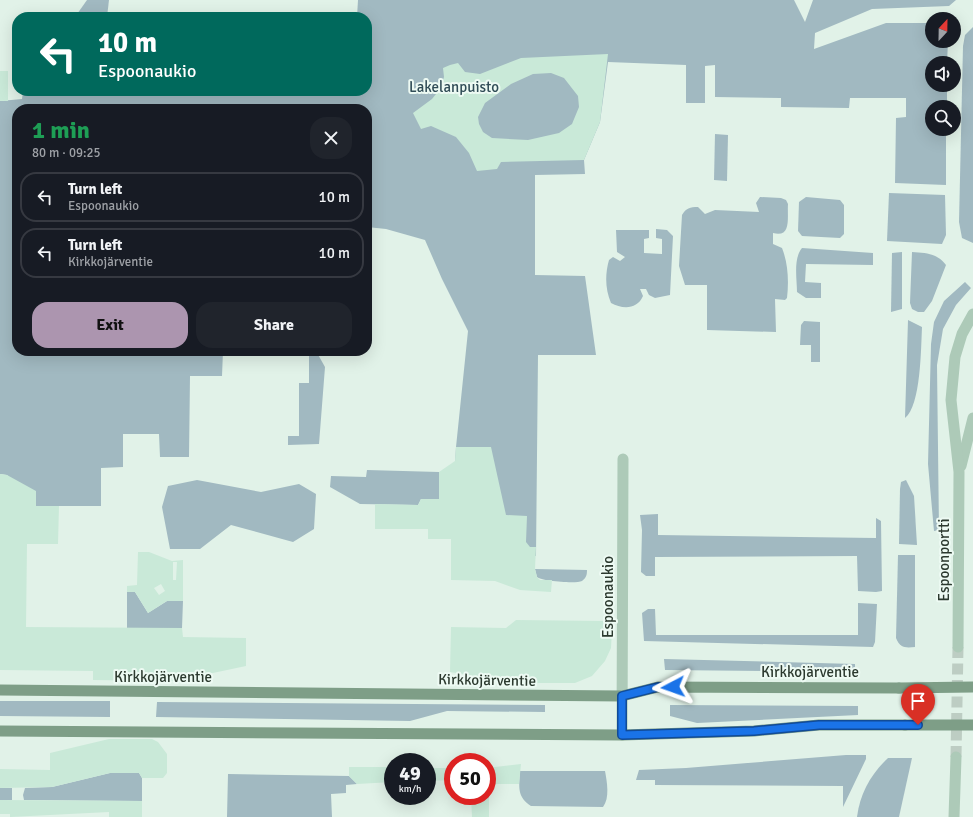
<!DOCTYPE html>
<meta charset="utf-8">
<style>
body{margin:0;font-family:Signika,sans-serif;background:#20242c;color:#f1f3f6;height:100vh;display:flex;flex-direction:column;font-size:15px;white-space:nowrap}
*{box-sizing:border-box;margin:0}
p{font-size:13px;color:#9ea1a6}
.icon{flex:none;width:22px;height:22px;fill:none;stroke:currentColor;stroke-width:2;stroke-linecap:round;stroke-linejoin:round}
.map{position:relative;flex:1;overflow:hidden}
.details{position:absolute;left:12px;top:104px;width:360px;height:252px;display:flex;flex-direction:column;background:#171b24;border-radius:16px;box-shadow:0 4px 16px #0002}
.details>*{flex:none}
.hud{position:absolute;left:12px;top:12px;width:360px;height:84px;border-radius:16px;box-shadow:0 4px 16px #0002;background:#00695c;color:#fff;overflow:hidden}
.needle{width:26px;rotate:22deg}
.controls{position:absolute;left:925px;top:12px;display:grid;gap:8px}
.controls a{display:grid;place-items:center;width:36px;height:36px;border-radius:50%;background:#171b24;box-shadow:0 4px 16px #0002;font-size:20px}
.speed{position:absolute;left:384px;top:753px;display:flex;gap:8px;font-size:20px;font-weight:700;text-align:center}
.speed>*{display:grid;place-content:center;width:52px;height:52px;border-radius:50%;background:#171b24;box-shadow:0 4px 16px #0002;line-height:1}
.speed small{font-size:10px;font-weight:400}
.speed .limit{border:6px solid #d22;background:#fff;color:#111}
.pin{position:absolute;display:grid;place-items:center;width:34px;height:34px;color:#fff;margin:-41px -17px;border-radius:50% 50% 50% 0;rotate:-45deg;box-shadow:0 0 4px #0007}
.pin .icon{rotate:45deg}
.me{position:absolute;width:44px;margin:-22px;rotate:266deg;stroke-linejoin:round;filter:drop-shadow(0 0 3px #0008)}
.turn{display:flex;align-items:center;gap:14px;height:84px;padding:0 20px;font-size:18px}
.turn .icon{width:52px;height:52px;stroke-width:2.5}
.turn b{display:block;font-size:28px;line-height:34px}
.round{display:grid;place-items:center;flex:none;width:42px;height:42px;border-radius:16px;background:#20242c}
.summary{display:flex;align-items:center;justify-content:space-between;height:68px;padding:0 20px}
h1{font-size:24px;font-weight:700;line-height:30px;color:#1e9e55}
.button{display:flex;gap:8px;margin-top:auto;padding:8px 20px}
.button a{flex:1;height:46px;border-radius:16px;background:#ac95af;color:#111;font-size:16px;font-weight:700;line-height:46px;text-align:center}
.button a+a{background:#20242c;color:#f1f3f6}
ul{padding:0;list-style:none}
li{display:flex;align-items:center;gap:12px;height:50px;margin:0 8px 6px;padding:0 12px;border:2px solid #363941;border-radius:16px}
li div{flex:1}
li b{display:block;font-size:15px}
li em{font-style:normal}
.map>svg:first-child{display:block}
.green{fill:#a1b9c1}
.plaza{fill:#c9e9d8;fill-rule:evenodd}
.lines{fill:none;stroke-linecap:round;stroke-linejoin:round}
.tertiary-tunnel{stroke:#bdcdc3;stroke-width:11;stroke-dasharray:11 5.5;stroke-linecap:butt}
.minor{stroke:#adcab8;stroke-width:11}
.tertiary{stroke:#adcab8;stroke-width:11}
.secondary{stroke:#7e9e87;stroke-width:11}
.secondary-bridge{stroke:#7e9e87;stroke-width:11}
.route-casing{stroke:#114b97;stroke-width:10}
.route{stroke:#1a73e8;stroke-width:7}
.labels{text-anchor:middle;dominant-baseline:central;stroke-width:4;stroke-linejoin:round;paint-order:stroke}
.park-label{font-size:15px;fill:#304c56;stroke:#edfaf3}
.street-label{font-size:15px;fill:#2b392e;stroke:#edfaf3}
</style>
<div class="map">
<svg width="973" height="817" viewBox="0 0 973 817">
<rect width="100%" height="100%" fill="#e1f2e8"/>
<!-- green -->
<g class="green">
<polygon points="87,0 109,0 107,17 75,17"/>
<polygon points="358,0 794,0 805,22 813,0 956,0 949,6 872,9 815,33 814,49 886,23 932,23 932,41 948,41 947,63 932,63 932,85 947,85 947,107 932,107 932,129 946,129 946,185 895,183 896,118 906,117 906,98 850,98 849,108 781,107 781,98 715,97 715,65 705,66 705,103 686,103 686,65 608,62 600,122 584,160 585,174 535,175 535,275 585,276 596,355 538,355 536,556 451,539 456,447 468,331 442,279 425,240 386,229 367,227 367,109 17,109 17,351 316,351 325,367 319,444 288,445 288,436 299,436 299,383 309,383 309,352 223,351 222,376 190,376 189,457 160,457 159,434 123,434 123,467 101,468 101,506 36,506 7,475 0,474 0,101 22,99 23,91 367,91 367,17 357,17"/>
<polygon points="973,27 973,243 962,238 959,222 963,46 965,35"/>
<polygon points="715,134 728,135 727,181 714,180"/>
<polygon points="889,193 945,195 946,235 942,244 887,241"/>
<path d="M760,197L781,198L786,200L788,204C787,217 792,238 773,233V244L782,248C788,263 789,281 787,298L785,300L775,299L776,332L707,330V285H685L679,266L682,215C686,208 690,207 698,207L705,214L715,210L759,212L756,203Z"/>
<polygon points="806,197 840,200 844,205 844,234 840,238 802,236 798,231 799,202"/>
<path d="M656,229L667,230L673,236L670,295L655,298L649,295L646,289H640L643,296C637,310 622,309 611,303C605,289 605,274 609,260L613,257L620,261L625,257L617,252L616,230H649V238L644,239V253L662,254V239L656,238Z"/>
<path d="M802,248L873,253V265L806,264L805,282L821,283V298H806L797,292C797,279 793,259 802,248Z"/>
<polygon points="902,252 902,309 891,312 892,253"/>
<path d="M912,252C926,253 937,253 946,265L932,301L924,312H918L912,309L910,303Z"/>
<polygon points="965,282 971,288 956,305 943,329 937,365 939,530 934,531 928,464 931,344 934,322 944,301"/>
<path d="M908,320L922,327C921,347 921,406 905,418Z"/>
<polygon points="804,321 820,322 820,362 811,362 811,345 800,345 801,325"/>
<polygon points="367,470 439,472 439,499 421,499 418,505 360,504 330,487 331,476 366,477"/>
<polygon points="197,480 261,492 299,484 316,494 314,529 293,542 231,525 200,549 170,549 162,507 168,486"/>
<polygon points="906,480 914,496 917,545 899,544 900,489 901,482"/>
<polygon points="658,514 658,535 876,538 876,518 881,521 882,591 876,592 858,591 857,556 655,557 655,576 646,576 641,572 642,530 640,515"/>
<path d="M898,555H915V647C905,648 900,648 896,638Z"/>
<path d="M535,569L587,570C587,575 586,578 582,581C576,584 541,581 537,577Z"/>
<polygon points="127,592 135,592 148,613 167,601 183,601 182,628 127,628"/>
<polygon points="858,603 877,604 875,642 873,647 644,641 642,613 648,609 655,609 656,635 858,635"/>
<polygon points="664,659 855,664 855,672 665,670"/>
<polygon points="0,701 110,701 110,717 0,716"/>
<polygon points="157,702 545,705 545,712 447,711 410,721 156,717"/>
<polygon points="670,705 858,706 858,715 697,723 670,716"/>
<polygon points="846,755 866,755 866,759 843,807 843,786 655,785 655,780 636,780 639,770 686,768"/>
<path d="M888,758H912L899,817H857C860,793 871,774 888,758Z"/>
<path d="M520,771H605C607,782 610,798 603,807L531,806C517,797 519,787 520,771Z"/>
<polygon points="110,773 139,773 142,778 142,801 24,800 23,795 25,788 52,787"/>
<polygon points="228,774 349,776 357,784 346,785 346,793 331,794 332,817 227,817"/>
<rect x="0" y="788" width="12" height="12"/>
</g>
<!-- plaza -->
<g class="plaza">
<path d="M608,54L600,122L584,160L501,162L497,169L477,171L469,153L456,137L431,126L421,129L413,113L432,99L440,89L444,77L443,68L450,65L458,63L465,72L480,74L521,58ZM551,73L564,78L578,96L579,107L572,124L559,133L528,140L492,138L483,132L479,124L478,117L485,103L511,84L533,74Z"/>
<rect x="0" y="71" width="8" height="30"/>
<polygon points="456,447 491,447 506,515 527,516 526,542 530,547 536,547 535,569 537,577 540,580 552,580 551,592 520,590 495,581 451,580 451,539 428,539 428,529 375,529 375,504 418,505 421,499 439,499 439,472 455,461"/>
<polygon points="0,474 7,475 36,491 36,506 59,506 58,544 27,544 26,627 182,628 183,637 246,638 246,666 175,681 93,680 93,671 0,670"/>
<path d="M138,552H149L172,561L183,560V601H167L148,613L135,592H127V586L137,585ZM173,562H177L176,580H173ZM161,584L165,591L159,595L154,588Z"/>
<polygon points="516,620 605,621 610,624 612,630 611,648 605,661 592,676 575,683 518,683 450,672 451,627 506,628"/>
<polygon points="109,739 152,739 158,742 167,754 167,773 163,778 142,778 139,773 110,773 52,787 0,788 0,769 50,770 50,753"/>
<polygon points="521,764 519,784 489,784 489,817 472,817 471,796 487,796 487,768"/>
<polygon points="349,767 393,767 393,782 357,784 349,776"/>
<polygon points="427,768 453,768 453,780 427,781"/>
<polygon points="0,800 142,801 142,817 109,817 109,812 10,817 10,814 0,814"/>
</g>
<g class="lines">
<!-- tertiary-tunnel -->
<polyline class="tertiary-tunnel" points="956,757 958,647"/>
<!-- minor -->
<polyline class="minor" points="622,735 623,459"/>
<!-- tertiary -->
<g class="tertiary">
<polyline points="961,466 973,418"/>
<polyline points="958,647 959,472 951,400 955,357 962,334 973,314"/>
<polyline points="954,817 956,757"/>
</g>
<!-- secondary -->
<g class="secondary">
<polyline points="0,690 622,696 658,687 899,688"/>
<polyline points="0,731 622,735 754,731 819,725 905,725"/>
</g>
<!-- secondary-bridge -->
<g class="secondary-bridge">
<polyline points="899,688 973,687"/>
<polyline points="905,725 973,725"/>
</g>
</g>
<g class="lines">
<defs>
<polyline id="route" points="673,687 658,687 622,696 622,735 754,731 819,725 918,725"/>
</defs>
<!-- route casing -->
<use href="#route" class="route-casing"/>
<!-- route -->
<use href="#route" class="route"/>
</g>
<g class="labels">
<!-- park labels -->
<g class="park-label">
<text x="454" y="87">Lakelanpuisto</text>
</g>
<!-- street labels -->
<g class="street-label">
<text transform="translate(944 560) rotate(-90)">Espoonportti</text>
<text transform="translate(608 597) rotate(-90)">Espoonaukio</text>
<text x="810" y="672">Kirkkojärventie</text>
<text x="163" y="677">Kirkkojärventie</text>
<text transform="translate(487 680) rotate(1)">Kirkkojärventie</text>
</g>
</g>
</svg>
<div class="controls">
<a><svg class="needle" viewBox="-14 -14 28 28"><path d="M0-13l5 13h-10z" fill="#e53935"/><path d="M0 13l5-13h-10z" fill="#9ea1a6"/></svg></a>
<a><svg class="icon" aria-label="sound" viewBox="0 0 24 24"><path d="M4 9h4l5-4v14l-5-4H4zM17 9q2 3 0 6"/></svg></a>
<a><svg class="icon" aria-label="search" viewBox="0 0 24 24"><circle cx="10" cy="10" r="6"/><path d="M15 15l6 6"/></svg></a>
</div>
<div class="speed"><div>49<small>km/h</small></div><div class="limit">50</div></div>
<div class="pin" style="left:918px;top:725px;background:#d93025"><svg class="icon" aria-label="arrive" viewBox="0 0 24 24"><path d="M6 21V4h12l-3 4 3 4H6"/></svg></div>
<svg class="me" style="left:673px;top:687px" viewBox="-20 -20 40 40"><path d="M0-17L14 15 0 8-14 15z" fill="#1a73e8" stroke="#fff" stroke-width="4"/></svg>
<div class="hud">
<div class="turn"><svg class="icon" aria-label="left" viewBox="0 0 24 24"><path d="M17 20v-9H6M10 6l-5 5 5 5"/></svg><div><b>10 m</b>Espoonaukio</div></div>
</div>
<section class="details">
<div class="summary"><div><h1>1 min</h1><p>80 m · 09:25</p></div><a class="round"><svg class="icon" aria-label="close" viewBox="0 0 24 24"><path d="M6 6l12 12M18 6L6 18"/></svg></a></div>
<ul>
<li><svg class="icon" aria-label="left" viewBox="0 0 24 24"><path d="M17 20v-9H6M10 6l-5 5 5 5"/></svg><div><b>Turn left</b><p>Espoonaukio</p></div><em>10 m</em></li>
<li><svg class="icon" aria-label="left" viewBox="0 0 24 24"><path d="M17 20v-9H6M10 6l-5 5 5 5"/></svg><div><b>Turn left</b><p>Kirkkojärventie</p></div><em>10 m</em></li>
</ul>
<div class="button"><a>Exit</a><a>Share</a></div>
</section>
</div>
